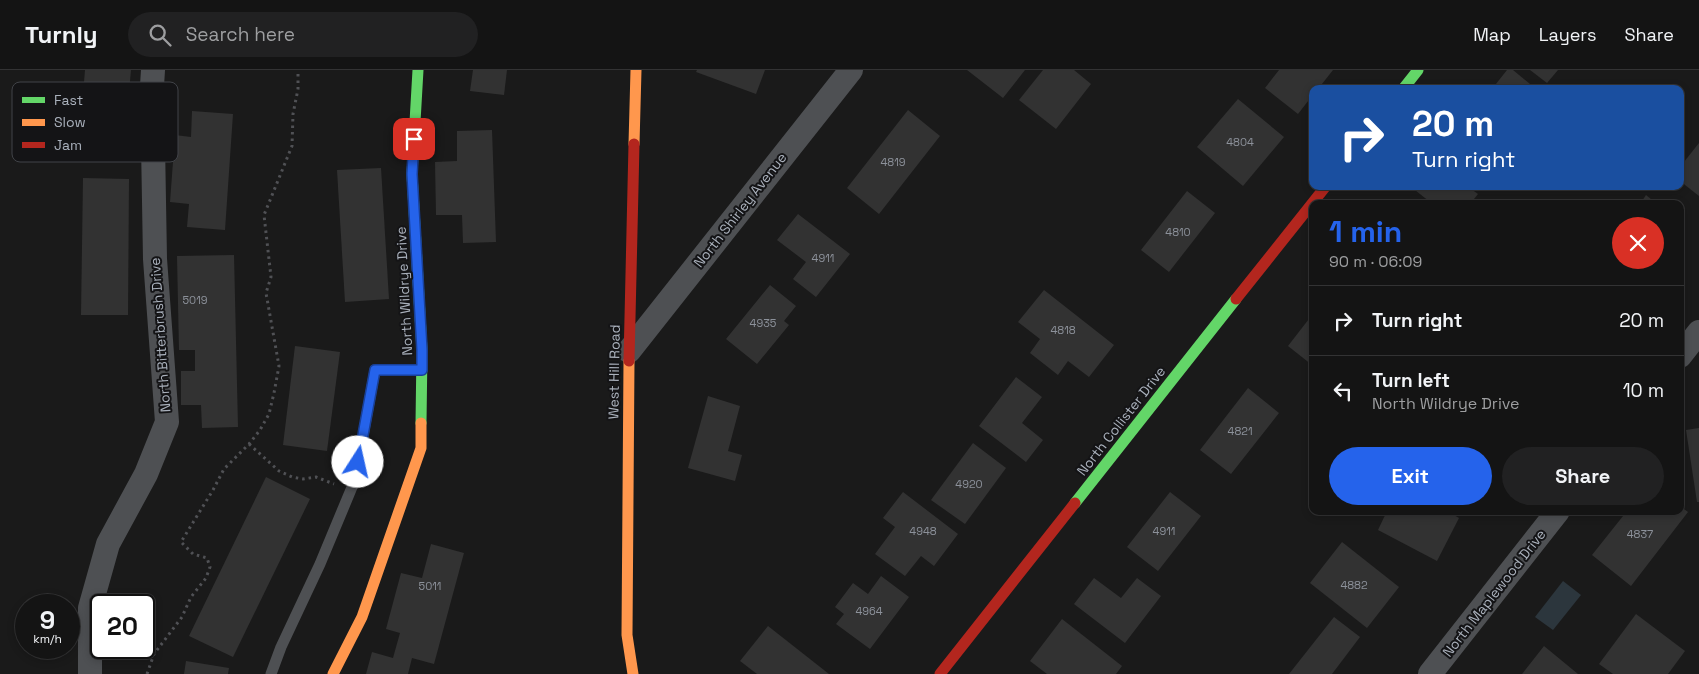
<!DOCTYPE html>
<meta charset="utf-8">
<style>
body{margin:0;font-family:"Space Grotesk",sans-serif;background:#212122;color:#f1f3f6;height:100vh;display:flex;flex-direction:column;font-size:19px;white-space:nowrap}
*{box-sizing:border-box;margin:0}
p{font-size:16px;color:#9d9ea0}
.icon{flex:none;width:28px;height:28px;fill:none;stroke:currentColor;stroke-width:2;stroke-linecap:round;stroke-linejoin:round}
.map{position:relative;flex:1;overflow:hidden}
.details{position:absolute;left:1309px;top:130px;width:375px;height:315px;display:flex;flex-direction:column;background:#141414;border-radius:10px;box-shadow:0 2px 8px #0003,0 0 0 1px #333334}
.details>*{flex:none}
.guide{position:absolute;left:1309px;top:15px;width:375px;height:105px;border-radius:10px;box-shadow:0 2px 8px #0003,0 0 0 1px #333334;background:#1a4fa0;color:#fff;overflow:hidden}
.speed{position:absolute;left:15px;top:524px;display:flex;gap:10px;font-size:25px;font-weight:700;text-align:center}
.speed>*{display:grid;place-content:center;width:65px;height:65px;border-radius:50%;background:#141414;box-shadow:0 2px 8px #0003,0 0 0 1px #333334;line-height:1}
.speed small{font-size:12px;font-weight:400}
.speed .limit{border:2px solid #111;border-radius:8px;background:#fff;color:#111}
.pin{position:absolute;display:grid;place-items:center;width:42px;height:42px;color:#fff;margin:-21px;border-radius:10px;box-shadow:0 2px 8px #0006}
.me{position:absolute;width:55px;margin:-28px;rotate:10deg;stroke-linejoin:round;filter:drop-shadow(0 0 4px #0008)}
.turn{display:flex;align-items:center;gap:18px;height:105px;padding:0 20px;font-size:22px}
.turn .icon{width:65px;height:65px;stroke-width:2.5}
.turn b{display:block;font-size:35px;line-height:42px}
.round{display:grid;place-items:center;flex:none;width:52px;height:52px;border-radius:26px;background:#212122}
.summary{display:flex;align-items:center;justify-content:space-between;height:85px;padding:0 20px}
h1{font-size:30px;font-weight:600;line-height:38px;color:#2563eb}
.primary-button{display:flex;gap:10px;margin-top:auto;padding:10px 20px}
.primary-button a{flex:1;height:58px;border-radius:30px;background:#2563eb;color:#fff;font-size:20px;font-weight:600;line-height:58px;text-align:center}
.primary-button a+a{background:#212122;color:#f1f3f6}
ul{padding:0;list-style:none}
li{display:flex;align-items:center;gap:15px;height:70px;padding:0 20px;border-top:1px solid #333334}
li div{flex:1}
li b{display:block;font-size:19px}
li em{font-style:normal}
header{display:flex;align-items:center;gap:30px;box-sizing:border-box;height:70px;padding:0 25px;background:#141414;border-bottom:1px solid #333334}
header strong{font-size:24px}
nav{display:flex;gap:28px;margin-inline-start:auto;font-size:18px}
.search{width:350px;height:45px;background:#212122;display:flex;align-items:center;gap:12px;box-sizing:border-box;padding:0 18px;border-radius:28px;color:#9d9ea0;font-size:19px}
.map>svg:first-child{display:block}
.water{fill:#2c363d}
.building{fill:#323232}
.lines{fill:none;stroke-linecap:round;stroke-linejoin:round}
.path{stroke:#505155;stroke-width:3;stroke-dasharray:2.5 4;stroke-linecap:butt}
.lane{stroke:#4e5053;stroke-width:11}
.street{stroke:#4e5053;stroke-width:24}
.fast{stroke:#63d668;stroke-width:11}
.slow{stroke:#ff974d;stroke-width:11}
.jam{stroke:#b3261e;stroke-width:11}
.route-casing{stroke:#184099;stroke-width:12}
.route{stroke:#2563eb;stroke-width:9}
.labels{text-anchor:middle;dominant-baseline:central;stroke-width:4;stroke-linejoin:round;paint-order:stroke}
.number-label{font-size:11px;fill:#8c919a}
.street-label{font-size:14px;fill:#aab1bc;stroke:#141416}
.key{fill:#141416;stroke:#414348;stroke-width:1}
.key-label{font-size:14px;fill:#aab1bc}
</style>
<header>
<strong>Turnly</strong>
<div class="search"><svg class="icon" aria-label="search" viewBox="0 0 24 24"><circle cx="10" cy="10" r="6"/><path d="M15 15l6 6"/></svg>Search here</div>
<nav><a>Map</a><a>Layers</a><a>Share</a></nav>
</header>
<div class="map">
<svg width="1699" height="604" viewBox="0 0 1699 604">
<rect width="100%" height="100%" fill="#1a1a1a"/>
<!-- water -->
<polygon class="water" points="1563,511 1581,525 1553,560 1535,547"/>
<!-- building -->
<g class="building">
<polygon points="85,0 131,0 123,89 78,85"/>
<polygon points="473,0 507,0 504,25 470,21"/>
<polygon points="697,0 765,0 756,24 696,2"/>
<polygon points="967,0 1025,0 1003,28"/>
<polygon points="1043,0 1074,0 1091,14 1056,59 1019,30"/>
<polygon points="1279,0 1333,0 1318,19 1312,19 1312,26 1298,44 1265,18"/>
<polygon points="1507,0 1513,0 1536,19 1492,19"/>
<polygon points="1530,0 1558,0 1547,13"/>
<polygon points="1238,29 1284,67 1243,116 1197,77"/>
<polygon points="908,40 940,66 879,144 847,118"/>
<polygon points="192,41 233,44 225,160 187,157 189,134 170,132 175,65 191,67"/>
<polygon points="492,60 496,172 463,173 462,145 436,145 435,92 457,91 457,61"/>
<polygon points="1699,73 1699,126 1680,111 1680,97"/>
<polygon points="381,98 389,229 345,232 337,100"/>
<polygon points="83,108 129,109 128,245 81,245"/>
<polygon points="1418,116 1467,116 1478,124 1470,134 1429,134 1430,132 1415,120"/>
<polygon points="1187,121 1215,143 1169,202 1141,180"/>
<polygon points="1646,125 1657,134 1640,134"/>
<polygon points="798,144 850,184 816,227 793,209 806,192 777,170"/>
<polygon points="234,185 238,357 202,358 201,335 181,335 181,301 195,301 195,280 179,280 177,186"/>
<polygon points="770,215 796,236 784,251 789,255 757,294 726,269"/>
<polygon points="1044,220 1114,275 1089,307 1068,291 1058,305 1030,283 1040,269 1018,252"/>
<polygon points="1312,245 1312,295 1288,276"/>
<polygon points="295,276 340,282 327,381 283,375"/>
<polygon points="1016,307 1042,327 1022,353 1043,370 1026,392 979,356"/>
<polygon points="1248,318 1279,343 1231,404 1200,380"/>
<polygon points="708,326 740,336 728,381 742,385 735,411 688,398"/>
<polygon points="1699,358 1699,432 1697,432 1686,360"/>
<polygon points="973,373 1006,398 965,454 931,430"/>
<polygon points="266,407 310,429 233,587 189,566"/>
<polygon points="903,422 958,464 934,496 921,486 905,506 875,484 895,457 883,448"/>
<polygon points="1170,422 1201,446 1158,501 1127,477"/>
<polygon points="1680,436 1688,442 1631,516 1592,485 1627,441 1680,441"/>
<polygon points="1387,441 1447,441 1459,448 1437,491 1378,460"/>
<polygon points="1342,472 1399,517 1367,558 1310,513"/>
<polygon points="431,474 464,483 434,594 412,588 408,604 366,604 372,582 393,588 400,563 386,559 401,503 422,508"/>
<polygon points="881,506 909,527 870,579 836,554 844,544 835,537 853,513 868,524"/>
<polygon points="1094,508 1121,528 1137,508 1161,526 1125,573 1074,534"/>
<polygon points="1636,544 1685,581 1668,604 1613,604 1599,594"/>
<polygon points="1334,547 1360,567 1332,604 1289,604"/>
<polygon points="1062,549 1122,596 1116,604 1047,604 1030,591"/>
<polygon points="768,556 829,604 757,604 740,591"/>
<polygon points="1544,576 1578,604 1522,604"/>
<polygon points="186,591 229,598 228,604 184,604"/>
</g>
<g class="lines">
<!-- path -->
<g class="path">
<polyline points="249,374 279,401 292,407 303,409 316,407 334,414"/>
<polyline points="147,604 154,584 182,547 191,527 206,508 210,497 207,488 193,484 181,472 213,420 224,399 249,374 260,360 269,344 274,323 279,296 266,223 271,207 264,145 292,76 293,44 298,19 298,0"/>
</g>
<!-- lane -->
<polyline class="lane" points="271,604 281,577 320,494 355,410 375,300 422,300"/>
<!-- street -->
<g class="street">
<polyline points="629,281 851,0"/>
<polyline points="1680,286 1699,262"/>
<polyline points="90,604 90,538 108,474 146,404 167,352 155,189 152,16 153,0"/>
<polyline points="1430,604 1558,441"/>
</g>
<!-- fast -->
<g class="fast">
<polyline points="418,0 412,104 422,280 421,353"/>
<polyline points="1403,19 1418,0"/>
<polyline points="1075,433 1236,229"/>
</g>
<!-- slow -->
<g class="slow">
<polyline points="634,74 636,0"/>
<polyline points="629,291 627,565 633,604"/>
<polyline points="333,604 362,547 421,378 421,353"/>
</g>
<!-- jam -->
<g class="jam">
<polyline points="1236,229 1326,116"/>
<polyline points="629,291 634,74"/>
<polyline points="940,604 1075,433"/>
</g>
</g>
<g class="lines">
<defs>
<polyline id="route" points="358,392 375,300 422,300 422,280 412,104 414,69"/>
</defs>
<!-- route casing -->
<use href="#route" class="route-casing"/>
<!-- route -->
<use href="#route" class="route"/>
</g>
<g class="labels">
<!-- number labels -->
<g class="number-label">
<text x="1240" y="72">4804</text>
<text x="893" y="92">4819</text>
<text x="1178" y="162">4810</text>
<text x="823" y="188">4911</text>
<text x="195" y="230">5019</text>
<text x="763" y="253">4935</text>
<text x="1063" y="260">4818</text>
<text x="1240" y="361">4821</text>
<text x="969" y="414">4920</text>
<text x="923" y="461">4948</text>
<text x="1164" y="461">4911</text>
<text x="1640" y="464">4837</text>
<text x="1354" y="515">4882</text>
<text x="430" y="516">5011</text>
<text x="869" y="541">4964</text>
</g>
<!-- street labels -->
<g class="street-label">
<text transform="translate(740 140) rotate(-52)">North Shirley Avenue</text>
<text transform="translate(404 221) rotate(-93)">North Wildrye Drive</text>
<text transform="translate(160 265) rotate(-94)">North Bitterbrush Drive</text>
<text transform="translate(614 302) rotate(-89)">West Hill Road</text>
<text transform="translate(1121 351) rotate(-52)">North Collister Drive</text>
<text transform="translate(1494 523) rotate(-52)">North Maplewood Drive</text>
</g>
</g>
<!-- legend -->
<rect x="12" y="12" width="166" height="80" rx="8" class="key"/>
<rect x="22" y="27" width="23" height="6" fill="#63d668"/>
<rect x="22" y="49" width="23" height="7" fill="#ff974d"/>
<rect x="22" y="72" width="23" height="6" fill="#b3261e"/>
<g class="key-label">
<text x="54" y="35">Fast</text>
<text x="54" y="57">Slow</text>
<text x="54" y="80">Jam</text>
</g>
</svg>
<div class="speed"><div>9<small>km/h</small></div><div class="limit">20</div></div>
<div class="pin" style="left:414px;top:69px;background:#d93025"><svg class="icon" aria-label="arrive" viewBox="0 0 24 24"><path d="M6 21V4h12l-3 4 3 4H6"/></svg></div>
<svg class="me" style="left:358px;top:392px" viewBox="-20 -20 40 40"><circle r="19" fill="#fff"/><path d="M0-13L10 11 0 6-10 11z" fill="#2563eb"/></svg>
<div class="guide">
<div class="turn"><svg class="icon" aria-label="right" viewBox="0 0 24 24"><path d="M7 20v-9h11M14 6l5 5-5 5"/></svg><div><b>20 m</b>Turn right</div></div>
</div>
<section class="details">
<div class="summary"><div><h1>1 min</h1><p>90 m · 06:09</p></div><a class="round" style="background:#d93025;color:#fff"><svg class="icon" aria-label="close" viewBox="0 0 24 24"><path d="M6 6l12 12M18 6L6 18"/></svg></a></div>
<ul>
<li><svg class="icon" aria-label="right" viewBox="0 0 24 24"><path d="M7 20v-9h11M14 6l5 5-5 5"/></svg><div><b>Turn right</b></div><em>20 m</em></li>
<li><svg class="icon" aria-label="left" viewBox="0 0 24 24"><path d="M17 20v-9H6M10 6l-5 5 5 5"/></svg><div><b>Turn left</b><p>North Wildrye Drive</p></div><em>10 m</em></li>
</ul>
<div class="primary-button"><a>Exit</a><a>Share</a></div>
</section>
</div>
